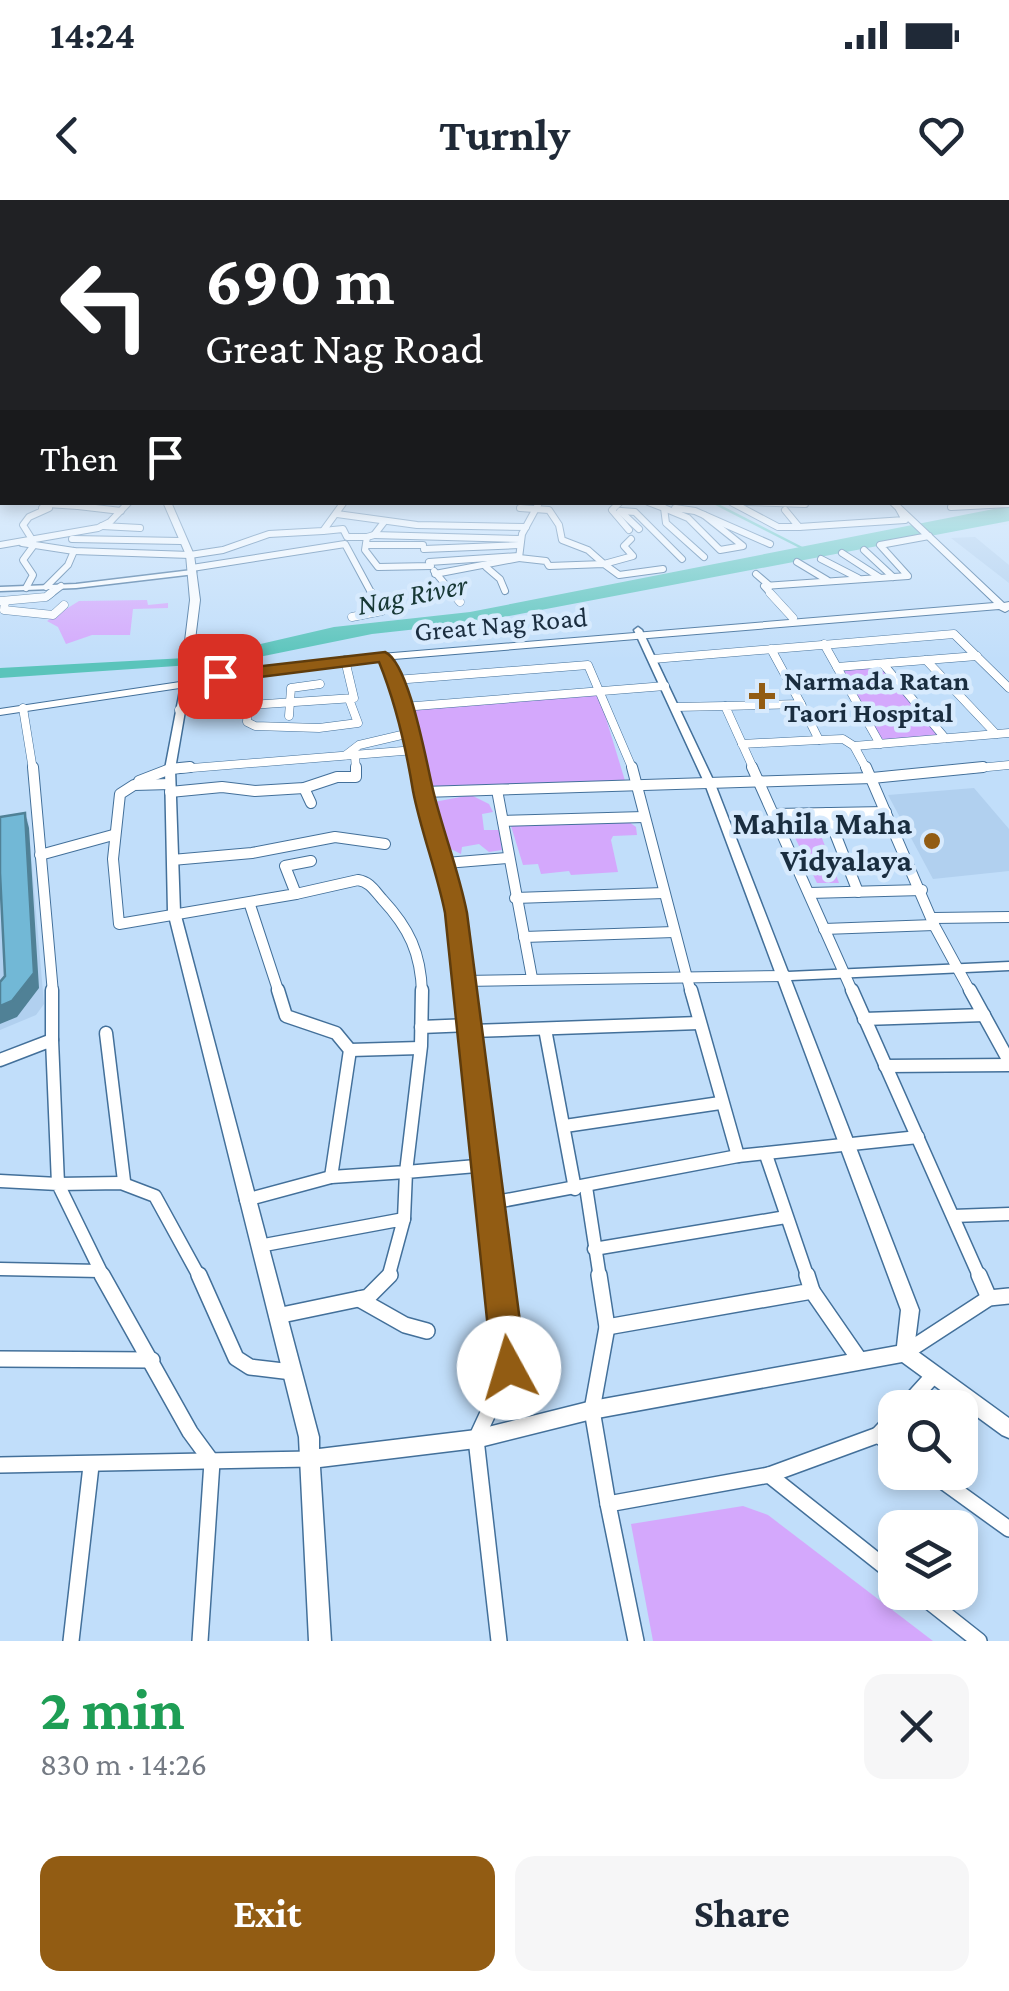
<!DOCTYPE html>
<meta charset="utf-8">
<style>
body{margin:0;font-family:"Crimson Pro",serif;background:#f6f6f7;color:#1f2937;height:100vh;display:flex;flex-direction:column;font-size:38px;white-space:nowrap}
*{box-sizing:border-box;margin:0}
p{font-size:32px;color:#747a83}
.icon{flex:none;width:55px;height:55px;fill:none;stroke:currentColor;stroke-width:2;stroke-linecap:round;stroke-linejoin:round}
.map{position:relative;height:1441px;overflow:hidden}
.details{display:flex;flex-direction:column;background:#fff;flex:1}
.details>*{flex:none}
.guide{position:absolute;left:0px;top:0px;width:1010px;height:305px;box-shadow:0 5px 15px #0003;background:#202124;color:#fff;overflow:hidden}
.tools{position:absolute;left:878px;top:1190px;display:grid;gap:20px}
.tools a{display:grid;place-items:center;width:100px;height:100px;border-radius:20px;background:#fff;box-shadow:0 5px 15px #0003;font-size:50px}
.pin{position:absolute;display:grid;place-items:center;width:85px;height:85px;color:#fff;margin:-42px;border-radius:20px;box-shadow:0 5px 15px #0006}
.me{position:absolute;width:110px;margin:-55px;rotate:354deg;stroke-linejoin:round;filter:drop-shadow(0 0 8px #0008)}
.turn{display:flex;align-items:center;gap:35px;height:210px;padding:0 40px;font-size:45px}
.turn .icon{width:130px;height:130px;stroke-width:2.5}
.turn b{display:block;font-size:70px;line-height:85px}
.then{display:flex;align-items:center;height:95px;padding:0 40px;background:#0003;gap:20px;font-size:38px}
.round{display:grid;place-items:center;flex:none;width:105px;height:105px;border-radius:20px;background:#f6f6f7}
.headline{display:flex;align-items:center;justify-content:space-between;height:170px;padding:0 40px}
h1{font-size:60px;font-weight:700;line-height:75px;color:#1e9e55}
.button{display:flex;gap:20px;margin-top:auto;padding:20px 40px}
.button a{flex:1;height:115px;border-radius:20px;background:#925c13;color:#fff;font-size:40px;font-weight:700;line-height:115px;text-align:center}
.button a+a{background:#f6f6f7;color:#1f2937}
.status{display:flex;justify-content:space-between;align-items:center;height:70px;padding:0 50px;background:#fff;direction:ltr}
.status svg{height:28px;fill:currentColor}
header{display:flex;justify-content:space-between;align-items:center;height:130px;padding:0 40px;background:#fff;font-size:45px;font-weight:700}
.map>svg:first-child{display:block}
.built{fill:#b1d0ef}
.green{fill:#d4a8fc}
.water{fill:#5ac4bb}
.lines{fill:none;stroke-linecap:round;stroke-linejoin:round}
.stream{stroke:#5ac4bb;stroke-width:2.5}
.minor-far4-casing{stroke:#43709a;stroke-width:8}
.minor-far3-casing{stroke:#43709a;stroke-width:9}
.minor-far2-casing{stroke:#43709a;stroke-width:12}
.minor-far1-casing{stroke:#43709a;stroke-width:15}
.minor-casing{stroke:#43709a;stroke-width:18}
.tertiary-casing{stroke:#43709a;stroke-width:3}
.secondary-casing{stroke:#43709a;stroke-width:2}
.minor-far4{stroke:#fff;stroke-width:6}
.minor-far3{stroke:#fff;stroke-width:8}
.minor-far2{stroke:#fff;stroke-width:10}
.minor-far1{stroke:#fff;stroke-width:12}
.minor{stroke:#fff;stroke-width:15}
.tertiary{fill:#fff;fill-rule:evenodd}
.secondary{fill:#fff;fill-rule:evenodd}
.shaded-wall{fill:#508196}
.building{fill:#72b8d6;stroke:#508196;stroke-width:2.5}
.route{fill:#925c13;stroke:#5f3c0c;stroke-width:2.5}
.poi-dot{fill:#925c13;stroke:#d7eafd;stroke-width:4}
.labels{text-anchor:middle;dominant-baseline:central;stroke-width:9;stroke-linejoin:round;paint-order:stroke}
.far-street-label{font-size:28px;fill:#1a2d3f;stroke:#d7eafd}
.far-poi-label{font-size:28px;font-weight:bold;fill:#1a2d3f;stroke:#d7eafd;text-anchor:start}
.far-water-label{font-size:30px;font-style:italic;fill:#173835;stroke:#d7eafd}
.poi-label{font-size:32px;font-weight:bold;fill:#1a2d3f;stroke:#d7eafd;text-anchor:end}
</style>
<div class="status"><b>14:24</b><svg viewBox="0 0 49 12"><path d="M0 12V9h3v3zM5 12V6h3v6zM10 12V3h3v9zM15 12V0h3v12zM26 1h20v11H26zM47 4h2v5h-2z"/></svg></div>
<header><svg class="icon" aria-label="back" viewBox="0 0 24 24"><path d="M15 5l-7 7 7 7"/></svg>Turnly<svg class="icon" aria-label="heart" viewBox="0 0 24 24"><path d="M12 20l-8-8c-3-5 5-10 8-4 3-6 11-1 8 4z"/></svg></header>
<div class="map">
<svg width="1009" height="1441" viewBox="0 0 1009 1441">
<rect width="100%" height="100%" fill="#c1defa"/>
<!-- built -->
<g class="built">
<polygon points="975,337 1009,365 1009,383 951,338"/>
<polygon points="974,588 1009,629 1009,671 933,679 888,595"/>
<polygon points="28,619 44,804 36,815 0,830 0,623"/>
</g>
<!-- green -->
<g class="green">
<polygon points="147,400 148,405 168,403 168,408 133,409 130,435 92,435 66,444 58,427 47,421 79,401"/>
<polygon points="880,466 940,536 883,541 841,469"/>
<polygon points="598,492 626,584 431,590 405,508"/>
<polygon points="471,595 489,604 493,612 482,614 484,630 499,630 502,650 489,652 479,644 462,647 461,654 449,648 434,602"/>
<polygon points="785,617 814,617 839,683 817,683"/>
<polygon points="629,622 636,627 637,635 613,636 611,640 618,672 571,675 569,671 541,674 538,664 523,665 511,626"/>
<polygon points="743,1306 768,1315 933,1441 653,1441 631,1324"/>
</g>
<!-- water -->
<polygon class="water" points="1009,306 1009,321 472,423 372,434 235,462 0,478 0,468 204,457 334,427 470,412"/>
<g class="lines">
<!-- stream -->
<polyline class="stream" points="712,302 802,348"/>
<defs>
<g id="minor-far4">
<polyline points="81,302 78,306 121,311"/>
<polyline points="620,302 612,310 629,330"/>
<polyline points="648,302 664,308 666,323 704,357"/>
<polyline points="731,302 778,327 799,327"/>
<polyline points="746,302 805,304"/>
<polyline points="47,304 78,306"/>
<polyline points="951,307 1009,304"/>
<polyline points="520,308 549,310 559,325 562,340 588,350 604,364 633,356 624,346 631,339"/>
<polyline points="664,308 688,318 720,350 743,346 704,315"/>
<polyline points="675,308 695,311 770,344"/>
<polyline points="785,310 799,327 905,320 899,309"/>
<polyline points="620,311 639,329"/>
<polyline points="621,311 635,312 682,359"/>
<polyline points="337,314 417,325 526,327"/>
<polyline points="384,322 374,335 367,337 365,350 378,367 431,366 429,362 519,356"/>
<polyline points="102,326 140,328"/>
<polyline points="323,331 343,329 347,337 367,337"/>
<polyline points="374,335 521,339"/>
<polyline points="72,339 181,341"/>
<polyline points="33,341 23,325 29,317 49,308 42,308 49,302"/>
<polyline points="22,343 74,351 190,355 223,350 269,334 323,331 344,302"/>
<polyline points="0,345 98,328 110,322 129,302"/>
<polyline points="366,345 423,345"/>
<polyline points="424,349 519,345"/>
<polyline points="864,350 893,377"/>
<polyline points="842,353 879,377"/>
<polyline points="519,358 546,361 549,366 604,364 619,375 663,369"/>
<polyline points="821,359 858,378"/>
<polyline points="797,362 827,380"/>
<polyline points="486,367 500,379 505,391"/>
<polyline points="192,368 345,344 373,396"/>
<polyline points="434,371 455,396"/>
<polyline points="435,374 519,358 522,334 539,303"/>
<polyline points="756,374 770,386"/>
<polyline points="46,387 68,365 74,351"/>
<polyline points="26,388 33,375 23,360 34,345"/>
<polyline points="48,396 61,386"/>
<polyline points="773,396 764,386 908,376 880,345 929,336"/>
</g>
<g id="minor-far3">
<polyline points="453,393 460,402"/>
<polyline points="770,393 793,418"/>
<polyline points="1,401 46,397 51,393"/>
<polyline points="5,401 4,410 53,415 64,405"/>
<polyline points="352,417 382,411 372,393"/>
<polyline points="824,444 880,544"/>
<polyline points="385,457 419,570"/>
<polyline points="653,459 954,434 1009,488"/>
<polyline points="926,460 996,534"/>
<polyline points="883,464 945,538"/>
<polyline points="837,467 977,456"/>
<polyline points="395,480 588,465 633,570"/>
<polyline points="801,504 819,540 843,539 854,546"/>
<polyline points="248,506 247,522 255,526 319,528 358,523 349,499"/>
<polyline points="403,507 665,486"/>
<polyline points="675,507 725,506"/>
<polyline points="23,508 33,570"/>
<polyline points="179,510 354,498 345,460"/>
<polyline points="289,516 291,488 320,484"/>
<polyline points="742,544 819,540"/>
<polyline points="346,555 359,545 410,533"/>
<polyline points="355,556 356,570"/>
<polyline points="167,570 415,550"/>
<polyline points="754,570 725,506 801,504 771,449"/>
<polyline points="867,570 854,546 1009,533"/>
<polyline points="957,570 1009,565"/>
</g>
<g id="minor-far2">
<polyline points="33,567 53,793"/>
<polyline points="418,567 446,663 465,793"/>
<polyline points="632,567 691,793"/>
<polyline points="752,567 853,793"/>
<polyline points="866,567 934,725 971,793"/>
<polyline points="139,581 170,569 190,567"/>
<polyline points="170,584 134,585 120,594 113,659 119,724 296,694 285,666 311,661"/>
<polyline points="304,588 311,603"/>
<polyline points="497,590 532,778"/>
<polyline points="170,592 222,587 255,591 304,588 337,577 356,577 356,567"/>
<polyline points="423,592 872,578 983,567"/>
<polyline points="827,613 858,692"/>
<polyline points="775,614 886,612"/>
<polyline points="503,621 644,617"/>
<polyline points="40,655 113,635"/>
<polyline points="172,660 252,653 335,637 385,644"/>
<polyline points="446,663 507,658"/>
<polyline points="809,693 922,690"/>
<path d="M296,694L358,680C370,682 374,690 382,699C409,728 421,753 422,793"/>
<polyline points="515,698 664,693"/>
<polyline points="250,705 279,793"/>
<polyline points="934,718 1009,717"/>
<polyline points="824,729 934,725"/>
<polyline points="524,737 674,732"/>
<polyline points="464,781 786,776"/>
</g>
<g id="minor-far1">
<polyline points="278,790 286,816 336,833 350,850 331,977"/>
<polyline points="464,790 499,1078"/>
<polyline points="691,790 738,956"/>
<polyline points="852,790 980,1078"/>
<polyline points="970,790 1009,861"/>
<polyline points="864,819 984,815"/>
<polyline points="421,827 470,825"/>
<polyline points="545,829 575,989"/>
<polyline points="471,831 699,823"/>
<polyline points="106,833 124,981"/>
<polyline points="52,840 52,790"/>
<polyline points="350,850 420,848"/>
<polyline points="0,860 52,840 58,984 121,983 155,996 200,1078"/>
<polyline points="885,866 1009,865"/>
<polyline points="565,926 720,903"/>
<polyline points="766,955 808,1078"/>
<polyline points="0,981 58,984 104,1078"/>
<polyline points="586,987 600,1078"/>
<polyline points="246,1000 331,977 406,972 421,846 422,790"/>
<polyline points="491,1003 738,956 918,937"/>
<polyline points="953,1016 1009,1014"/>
<polyline points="404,1019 406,972 488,965"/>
<polyline points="259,1046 404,1019 388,1078"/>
<polyline points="594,1049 786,1017"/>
<polyline points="0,1069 100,1071"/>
</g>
<g id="minor">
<polyline points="102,1075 190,1232 212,1262 200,1441"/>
<polyline points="199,1075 236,1158 250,1167 292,1172"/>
<polyline points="599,1075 607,1127 592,1210 608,1304"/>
<polyline points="979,1075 989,1098"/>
<polyline points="812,1091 859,1159"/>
<polyline points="359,1099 405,1125 427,1131"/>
<polyline points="277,1116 368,1097 390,1075"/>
<polyline points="607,1127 812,1091 807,1075"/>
<polyline points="906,1152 989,1098 1009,1096"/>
<polyline points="0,1159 152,1160"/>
<polyline points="904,1208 933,1176"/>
<polyline points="895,1217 878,1235 895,1247"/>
<polyline points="0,1265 311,1259"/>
<polyline points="930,1272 1009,1329"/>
<polyline points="769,1275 878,1235"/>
<polyline points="917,1392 979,1441"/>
<polyline points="71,1441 91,1266"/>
<polyline points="499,1441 476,1239 509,1168 499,1075"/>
<polyline points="636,1441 608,1304 769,1275 895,1375"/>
</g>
<g id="tertiary">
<polygon points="192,370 196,372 195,374 76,388 0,391 0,387 76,384"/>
<polygon points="638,427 642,430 715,584 788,772 1009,762 1009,770 791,780 919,1110 914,1149 1009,1218 1009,1238 1002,1235 902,1162 592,1219 476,1248 320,1267 331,1441 309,1441 299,1237 168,712 165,569 182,480 188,480 190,482 175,569 180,712 319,1237 319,1249 476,1230 592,1201 897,1146 901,1110 705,584 634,430"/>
</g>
<polygon id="secondary" points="163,302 171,302 194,355 200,400 190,480 345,457 994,403 888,302 897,302 1004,403 1009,402 1009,410 1005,412 999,409 345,463 0,515 0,509 180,482 190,400 186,355"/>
</defs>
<!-- minor-far4 casing -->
<use href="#minor-far4" class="minor-far4-casing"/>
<!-- minor-far3 casing -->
<use href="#minor-far3" class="minor-far3-casing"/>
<!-- minor-far2 casing -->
<use href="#minor-far2" class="minor-far2-casing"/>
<!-- minor-far1 casing -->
<use href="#minor-far1" class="minor-far1-casing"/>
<!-- minor casing -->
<use href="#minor" class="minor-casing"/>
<!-- tertiary casing -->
<use href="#tertiary" class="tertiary-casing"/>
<!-- secondary casing -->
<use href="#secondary" class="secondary-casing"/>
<!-- minor-far4 -->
<use href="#minor-far4" class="minor-far4"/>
<!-- minor-far3 -->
<use href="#minor-far3" class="minor-far3"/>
<!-- minor-far2 -->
<use href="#minor-far2" class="minor-far2"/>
<!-- minor-far1 -->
<use href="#minor-far1" class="minor-far1"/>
<!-- minor -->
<use href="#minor" class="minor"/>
<!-- tertiary -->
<use href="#tertiary" class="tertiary"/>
<!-- secondary -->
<use href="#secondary" class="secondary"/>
</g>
<!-- shaded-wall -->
<polygon class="shaded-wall" points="25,613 29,628 39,788 17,817 0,824 0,806 12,801"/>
<!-- building -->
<polygon class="building" points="25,613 34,773 12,801 0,806 0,782 5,776 0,673 0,617"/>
<!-- sky -->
<linearGradient id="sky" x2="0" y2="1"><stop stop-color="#6fbad6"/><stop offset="0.56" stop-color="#e3f0fd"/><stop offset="1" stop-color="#e3f0fd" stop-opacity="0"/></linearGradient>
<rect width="1009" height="460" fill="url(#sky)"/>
<!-- route -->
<path class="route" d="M385,452C410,463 427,567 434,594C444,634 459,672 467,713L526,1168L521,1179L509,1183L497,1179L492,1168L445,713C437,672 421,632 413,591C406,548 396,504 379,462L220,482L212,476L220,471Z"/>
<!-- markers -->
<g class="poi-dot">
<path d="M757 481h10v10h10v10h-10v10h-10v-10h-10v-10h10z"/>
<circle cx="932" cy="641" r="10"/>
</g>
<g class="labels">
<!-- far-street labels -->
<g class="far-street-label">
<text transform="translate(501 424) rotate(-5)">Great Nag Road</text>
</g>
<!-- far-poi labels -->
<g class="far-poi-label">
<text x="784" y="480">Narmada Ratan<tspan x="784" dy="32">Taori Hospital</tspan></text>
</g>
<!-- far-water labels -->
<g class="far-water-label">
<text transform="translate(412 394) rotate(-11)">Nag River</text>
</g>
<!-- poi labels -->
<g class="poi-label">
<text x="912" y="623">Mahila Maha<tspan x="912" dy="37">Vidyalaya</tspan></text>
</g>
</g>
</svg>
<div class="tools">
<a><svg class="icon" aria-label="search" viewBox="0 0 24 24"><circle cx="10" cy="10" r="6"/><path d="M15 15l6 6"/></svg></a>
<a><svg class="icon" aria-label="layers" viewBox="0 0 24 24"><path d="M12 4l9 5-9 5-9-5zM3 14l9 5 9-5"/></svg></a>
</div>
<div class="pin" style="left:220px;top:476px;background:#d93025"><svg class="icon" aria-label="arrive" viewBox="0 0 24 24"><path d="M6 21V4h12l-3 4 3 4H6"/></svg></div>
<svg class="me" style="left:509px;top:1168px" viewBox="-20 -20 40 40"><circle r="19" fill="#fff"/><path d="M0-13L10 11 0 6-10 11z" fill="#925c13"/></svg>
<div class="guide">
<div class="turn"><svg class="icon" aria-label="left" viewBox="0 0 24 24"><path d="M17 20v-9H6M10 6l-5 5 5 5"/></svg><div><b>690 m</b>Great Nag Road</div></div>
<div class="then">Then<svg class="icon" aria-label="arrive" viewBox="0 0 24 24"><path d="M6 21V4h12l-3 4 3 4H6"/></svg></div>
</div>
</div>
<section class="details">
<div class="headline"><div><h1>2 min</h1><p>830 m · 14:26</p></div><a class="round"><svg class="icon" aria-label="close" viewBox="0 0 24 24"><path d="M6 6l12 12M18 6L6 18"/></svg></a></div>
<div class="button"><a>Exit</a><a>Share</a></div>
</section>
